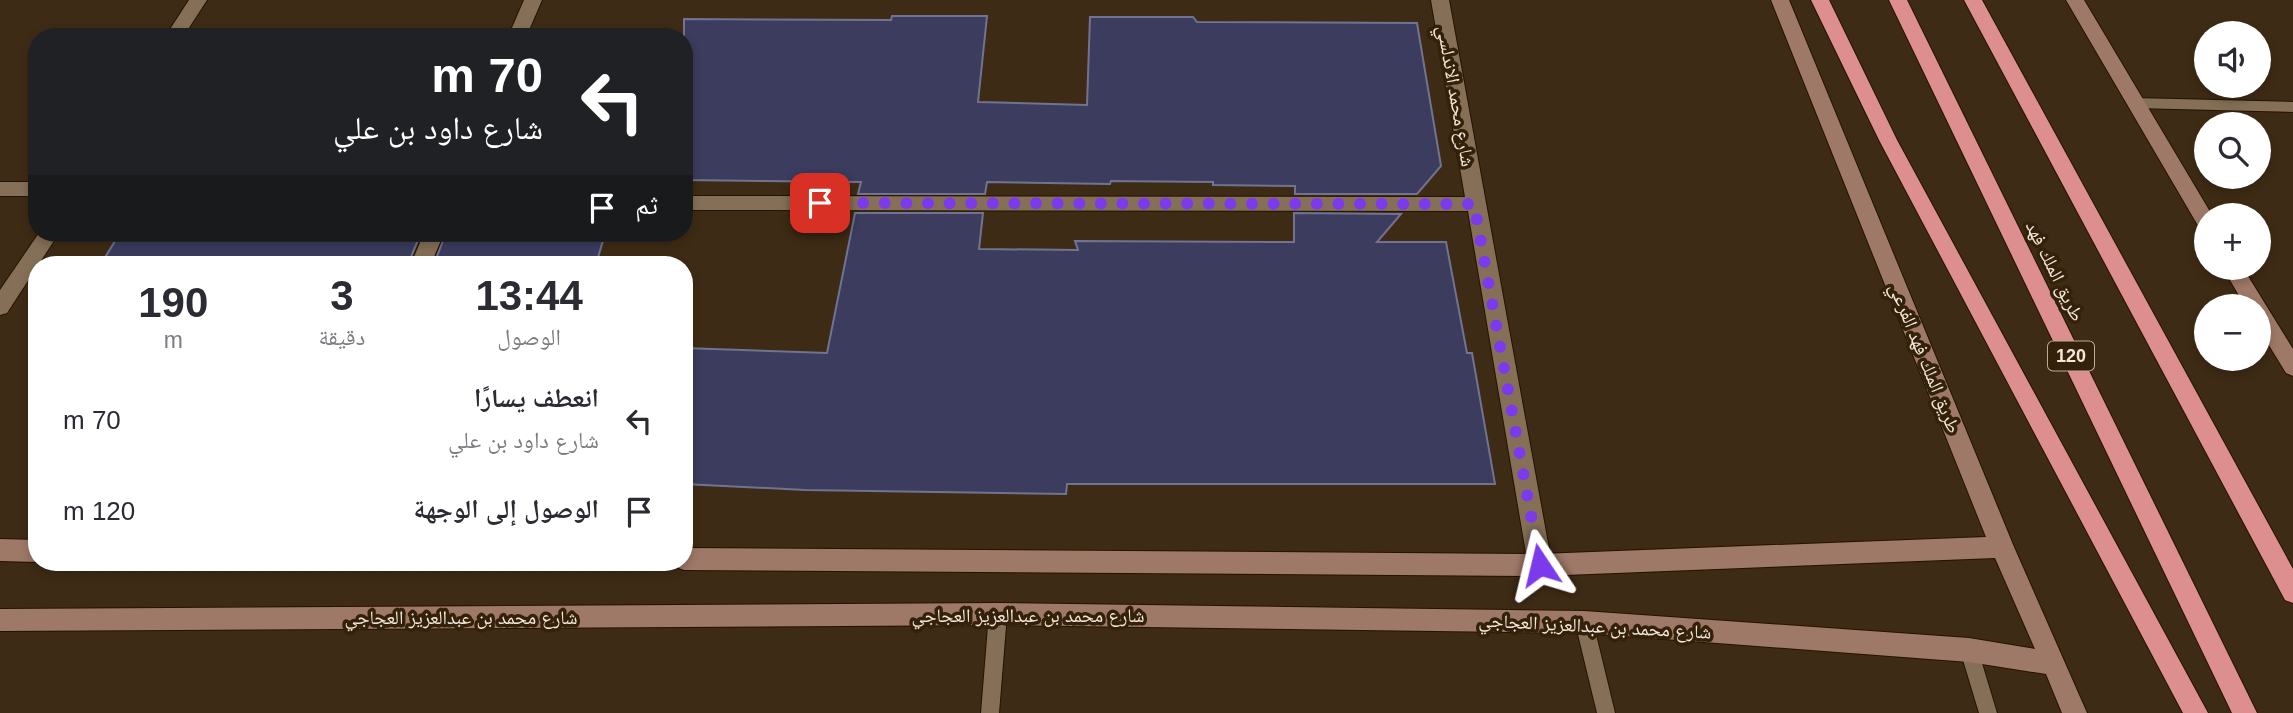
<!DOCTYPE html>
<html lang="ar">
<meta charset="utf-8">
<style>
body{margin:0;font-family:Helvetica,"Noto Naskh Arabic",sans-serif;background:#f7f7f7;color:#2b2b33;direction:rtl;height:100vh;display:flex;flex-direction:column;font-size:26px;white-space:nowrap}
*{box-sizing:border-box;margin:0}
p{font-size:23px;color:#7c7c81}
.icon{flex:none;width:38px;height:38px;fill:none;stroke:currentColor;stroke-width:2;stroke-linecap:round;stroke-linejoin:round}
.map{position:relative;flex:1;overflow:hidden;direction:ltr}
.details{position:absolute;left:28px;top:256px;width:665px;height:315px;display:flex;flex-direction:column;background:#fff;border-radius:28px;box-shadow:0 4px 10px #0003;direction:rtl}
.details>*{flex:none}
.top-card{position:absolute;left:28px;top:28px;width:665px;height:214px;border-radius:28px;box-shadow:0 4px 10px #0003;direction:rtl;background:#202124;color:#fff;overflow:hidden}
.tools{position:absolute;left:2194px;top:21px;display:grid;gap:14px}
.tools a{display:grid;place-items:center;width:77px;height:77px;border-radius:50%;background:#fff;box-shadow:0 4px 10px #0003;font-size:35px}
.pin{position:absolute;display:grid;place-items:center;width:60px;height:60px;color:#fff;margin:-30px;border-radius:14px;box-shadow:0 4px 10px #0006}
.me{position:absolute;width:77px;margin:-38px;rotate:350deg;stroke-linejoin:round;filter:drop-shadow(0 0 5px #0008)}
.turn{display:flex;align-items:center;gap:24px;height:147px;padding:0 35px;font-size:32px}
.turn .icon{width:91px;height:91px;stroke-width:2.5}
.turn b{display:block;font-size:49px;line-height:60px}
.then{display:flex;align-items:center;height:66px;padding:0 35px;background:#0003;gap:14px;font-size:26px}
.eta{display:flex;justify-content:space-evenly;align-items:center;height:119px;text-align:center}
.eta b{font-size:42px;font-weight:800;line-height:49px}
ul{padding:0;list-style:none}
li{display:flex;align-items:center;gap:21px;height:91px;padding:0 35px}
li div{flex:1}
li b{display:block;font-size:26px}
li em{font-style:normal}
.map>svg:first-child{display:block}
.building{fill:#3b3c5e;stroke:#717390;stroke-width:2}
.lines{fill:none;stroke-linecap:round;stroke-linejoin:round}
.lane-casing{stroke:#241300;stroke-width:2}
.street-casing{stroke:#241300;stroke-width:2}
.secondary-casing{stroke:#241300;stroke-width:2}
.highway-casing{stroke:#241300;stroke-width:2}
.lane{fill:#857057;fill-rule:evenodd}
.street{fill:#857057;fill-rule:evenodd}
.secondary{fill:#9f7968;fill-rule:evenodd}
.highway{fill:#dd8e8f;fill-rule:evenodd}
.route{stroke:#7c3aed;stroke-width:12;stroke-dasharray:0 21.6}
.labels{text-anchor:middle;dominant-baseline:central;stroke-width:7;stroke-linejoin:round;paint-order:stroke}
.shield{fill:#33210a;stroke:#baac9c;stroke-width:2}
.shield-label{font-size:18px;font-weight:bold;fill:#f4e7da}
.street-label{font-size:19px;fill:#f4e7da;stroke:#33210a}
</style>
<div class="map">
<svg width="2293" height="713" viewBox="0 0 2293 713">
<rect width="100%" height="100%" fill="#3e2b15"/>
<!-- building -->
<g class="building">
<polygon points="892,16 987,16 978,102 1087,105 1090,17 1193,17 1197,22 1417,23 1441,166 1417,194 1295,194 1295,186 1213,185 1213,182 1111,181 1110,184 987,182 985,194 858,194 861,182 684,180 684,19 891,20"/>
<polygon points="855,213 983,213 979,249 1078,250 1075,241 1294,242 1294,213 1401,214 1377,242 1446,242 1467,353 1472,353 1495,484 1067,484 1066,494 805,490 684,484 684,348 827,353"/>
<polygon points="120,233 421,233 408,264 101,264"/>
<polygon points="446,233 458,233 605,234 596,264 434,264"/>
</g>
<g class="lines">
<defs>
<g id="lane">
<polygon points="2134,98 2293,102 2293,112 2134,108 2127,103"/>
<polygon points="998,606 1004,608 1007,614 999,713 981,713 989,614 992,608"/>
<polygon points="1584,613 1590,616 1593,622 1615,713 1597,713 1575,622 1578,616"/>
<polygon points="1969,641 1975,644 1978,650 1997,713 1979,713 1960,650 1963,644"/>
</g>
<g id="street">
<polygon points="189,0 207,0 183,37 165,37"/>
<polygon points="524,0 542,0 526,37 508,37"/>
<polygon points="1431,0 1449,0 1552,565 1548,573 1540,576 1532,573 1528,565 1468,211 684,210 684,196 1465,197"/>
<rect x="0" y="182" width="37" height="14"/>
<polygon points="39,233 59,233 7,313 0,315 0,290"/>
<polygon points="424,233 444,233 431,264 411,264"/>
</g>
<g id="secondary">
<polygon points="1771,0 1789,0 2014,547 2087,713 2062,713 2046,674 1969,662 1584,633 998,625 0,631 0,609 998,603 1584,611 1969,638 2035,649 1995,558 1540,576 684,570 676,567 674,562 684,562 684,548 1540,554 1986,537"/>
<polygon points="2066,0 2084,0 2212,215 2207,215 2207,231 2200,229"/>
<polygon points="2223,268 2243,268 2293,349 2293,376 2286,373 2259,329 2259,306 2245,306"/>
<polygon points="0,539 37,540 37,562 0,561"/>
</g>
<g id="highway">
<polygon points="1811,0 1829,0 1897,140 2208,713 2183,713 1879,140"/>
<polygon points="1889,0 1907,0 2257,713 2232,713"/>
<polygon points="1964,0 1982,0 2293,569 2293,603 2285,600"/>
</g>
</defs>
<!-- lane casing -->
<use href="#lane" class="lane-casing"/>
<!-- street casing -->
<use href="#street" class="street-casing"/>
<!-- secondary casing -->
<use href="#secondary" class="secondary-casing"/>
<!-- highway casing -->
<use href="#highway" class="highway-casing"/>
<!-- lane -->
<use href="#lane" class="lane"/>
<!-- street -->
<use href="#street" class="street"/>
<!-- secondary -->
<use href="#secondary" class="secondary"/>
<!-- highway -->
<use href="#highway" class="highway"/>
</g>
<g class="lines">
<!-- route -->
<polyline class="route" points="820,203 1474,204 1540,565"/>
</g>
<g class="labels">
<!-- shield labels -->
<rect class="shield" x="2048" y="341.5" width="46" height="29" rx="5"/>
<g class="shield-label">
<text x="2071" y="356">120</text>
</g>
<!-- street labels -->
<g class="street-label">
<text transform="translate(1456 96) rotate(80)">شارع محمد الاندلسي</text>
<text transform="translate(2055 271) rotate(64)">طريق الملك فهد</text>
<text transform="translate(1925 358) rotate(68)">طريق الملك فهد الفرعي</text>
<text x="1028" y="615">شارع محمد بن عبدالعزيز العجاجي</text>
<text x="461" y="617">شارع محمد بن عبدالعزيز العجاجي</text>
<text transform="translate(1595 626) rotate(3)">شارع محمد بن عبدالعزيز العجاجي</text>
</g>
</g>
</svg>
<div class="tools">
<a><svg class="icon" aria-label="sound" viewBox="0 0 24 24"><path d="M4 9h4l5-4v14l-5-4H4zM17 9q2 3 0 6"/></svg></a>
<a><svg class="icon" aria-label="search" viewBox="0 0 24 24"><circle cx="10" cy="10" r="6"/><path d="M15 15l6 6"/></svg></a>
<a>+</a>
<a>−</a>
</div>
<div class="pin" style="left:820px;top:203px;background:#d93025"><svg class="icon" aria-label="arrive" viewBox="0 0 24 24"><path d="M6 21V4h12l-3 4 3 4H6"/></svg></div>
<svg class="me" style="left:1540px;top:565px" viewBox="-20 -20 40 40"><path d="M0-17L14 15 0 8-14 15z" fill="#7c3aed" stroke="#fff" stroke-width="4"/></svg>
<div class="top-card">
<div class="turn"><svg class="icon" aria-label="left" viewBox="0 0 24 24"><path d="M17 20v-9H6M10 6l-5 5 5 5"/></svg><div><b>70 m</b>شارع داود بن علي</div></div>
<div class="then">ثم<svg class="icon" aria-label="arrive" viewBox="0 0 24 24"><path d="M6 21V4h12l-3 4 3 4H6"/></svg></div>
</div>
<section class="details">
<div class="eta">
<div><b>13:44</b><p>الوصول</p></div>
<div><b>3</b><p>دقيقة</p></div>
<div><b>190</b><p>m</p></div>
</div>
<ul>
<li><svg class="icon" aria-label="left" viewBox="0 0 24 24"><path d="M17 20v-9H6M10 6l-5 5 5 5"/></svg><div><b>انعطف يسارًا</b><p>شارع داود بن علي</p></div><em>70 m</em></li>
<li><svg class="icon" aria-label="arrive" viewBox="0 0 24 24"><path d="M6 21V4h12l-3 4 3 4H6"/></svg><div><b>الوصول إلى الوجهة</b></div><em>120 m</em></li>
</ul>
</section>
</div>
